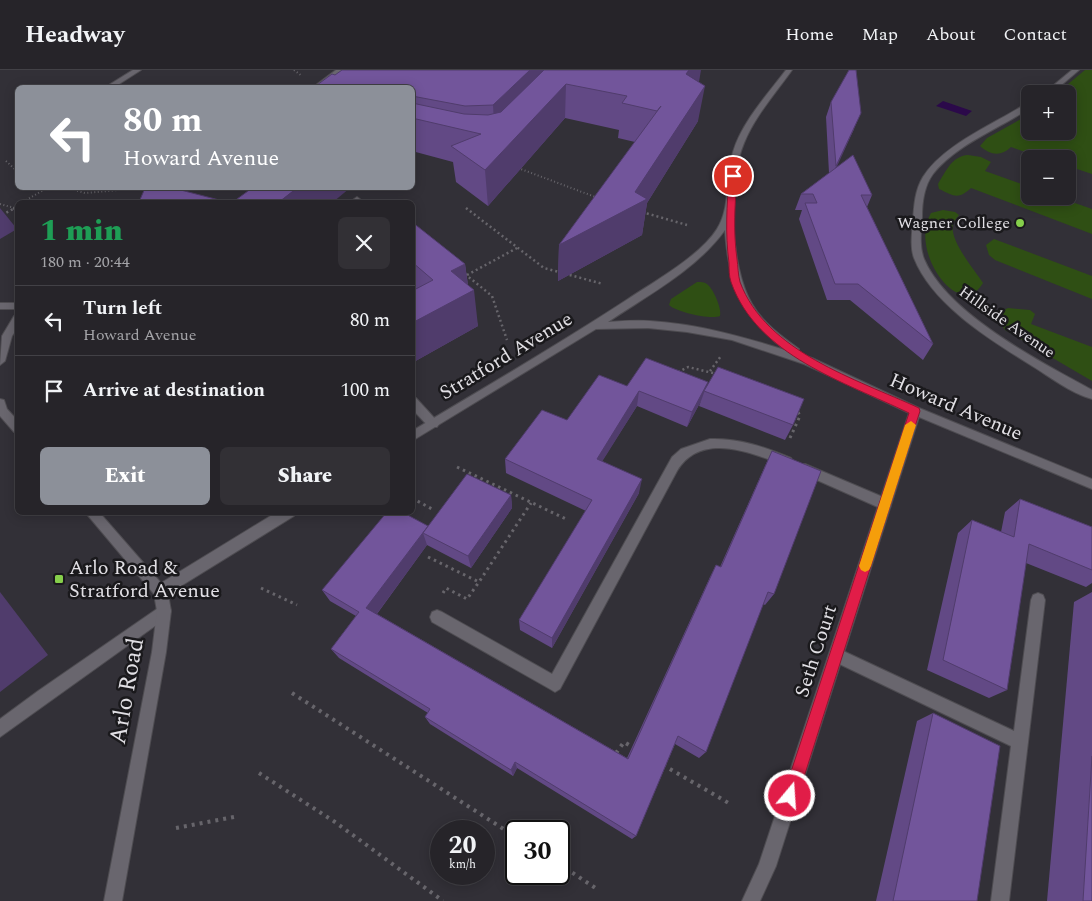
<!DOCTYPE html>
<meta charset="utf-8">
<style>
body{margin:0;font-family:Spectral,serif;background:#323035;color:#f1f3f6;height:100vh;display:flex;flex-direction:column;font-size:19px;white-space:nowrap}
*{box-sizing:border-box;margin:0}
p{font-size:16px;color:#a4a4a8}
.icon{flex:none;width:28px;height:28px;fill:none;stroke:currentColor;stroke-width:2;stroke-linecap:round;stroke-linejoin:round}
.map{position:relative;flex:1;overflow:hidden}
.side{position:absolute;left:15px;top:130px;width:400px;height:315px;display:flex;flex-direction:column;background:#262429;border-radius:8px;box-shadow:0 2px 12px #0003,0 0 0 1px #424146}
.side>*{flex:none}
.banner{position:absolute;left:15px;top:15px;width:400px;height:105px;border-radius:8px;box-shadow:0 2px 12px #0003,0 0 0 1px #424146;background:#8c9099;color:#fff;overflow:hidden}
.controls{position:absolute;left:1021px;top:15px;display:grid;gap:10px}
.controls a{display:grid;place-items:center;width:55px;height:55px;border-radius:8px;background:#262429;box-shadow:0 2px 12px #0003,0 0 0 1px #424146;font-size:25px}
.speed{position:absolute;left:430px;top:750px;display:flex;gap:10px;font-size:25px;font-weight:700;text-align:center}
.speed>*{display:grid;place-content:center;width:65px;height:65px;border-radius:50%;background:#262429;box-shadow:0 2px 12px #0003,0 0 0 1px #424146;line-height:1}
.speed small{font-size:12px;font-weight:400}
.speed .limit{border:2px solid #111;border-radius:8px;background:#fff;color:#111}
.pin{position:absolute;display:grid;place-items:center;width:42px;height:42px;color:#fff;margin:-21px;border:2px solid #fff;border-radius:50%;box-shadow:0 1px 5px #0007}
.me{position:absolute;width:55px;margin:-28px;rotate:18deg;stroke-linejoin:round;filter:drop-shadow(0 0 4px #0008)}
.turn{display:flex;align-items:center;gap:18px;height:105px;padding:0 25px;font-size:22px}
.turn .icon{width:65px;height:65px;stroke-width:2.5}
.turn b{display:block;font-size:35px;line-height:42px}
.round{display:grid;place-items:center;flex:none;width:52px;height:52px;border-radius:8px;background:#323035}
.summary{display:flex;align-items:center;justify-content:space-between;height:85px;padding:0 25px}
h1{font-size:30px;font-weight:800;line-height:38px;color:#1e9e55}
.cta{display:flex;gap:10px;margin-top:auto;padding:10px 25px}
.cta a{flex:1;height:58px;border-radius:8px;background:#8c9099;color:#fff;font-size:20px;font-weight:800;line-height:58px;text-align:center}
.cta a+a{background:#323035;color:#f1f3f6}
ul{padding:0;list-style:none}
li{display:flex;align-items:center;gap:15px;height:70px;padding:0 25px;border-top:1px solid #424146}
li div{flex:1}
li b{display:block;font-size:19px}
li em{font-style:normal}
header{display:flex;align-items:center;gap:30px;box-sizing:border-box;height:70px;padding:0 25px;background:#262429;border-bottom:1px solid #424146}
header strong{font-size:24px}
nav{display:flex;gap:28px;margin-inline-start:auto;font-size:18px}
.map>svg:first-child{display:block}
.green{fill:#2f4f14}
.water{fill:#2b094a}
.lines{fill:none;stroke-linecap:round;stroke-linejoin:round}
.service-casing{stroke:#4e4c51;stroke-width:2}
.minor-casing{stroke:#4e4c51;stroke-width:2}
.path-far3{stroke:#67656b;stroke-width:2;stroke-dasharray:1 2.5;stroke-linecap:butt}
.path-far2{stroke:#67656b;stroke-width:2.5;stroke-dasharray:2 3;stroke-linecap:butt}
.path-far1{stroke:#67656b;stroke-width:3;stroke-dasharray:2.5 4;stroke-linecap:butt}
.path{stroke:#67656b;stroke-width:4;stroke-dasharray:3 5;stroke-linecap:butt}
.service{fill:#69666e;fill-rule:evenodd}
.minor{fill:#69666e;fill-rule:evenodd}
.wall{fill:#624985}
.shaded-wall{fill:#503c6c}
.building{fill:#72559b;stroke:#503c6c}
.route{fill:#e11d48;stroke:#92132f}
.slow{fill:#f59e0b}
.poi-dot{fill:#86cf4b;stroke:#1a191c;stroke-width:2}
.labels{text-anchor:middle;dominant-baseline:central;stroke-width:5;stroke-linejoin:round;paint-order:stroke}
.far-poi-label{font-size:16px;fill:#e1dfe4;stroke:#1a191c;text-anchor:end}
.far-street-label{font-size:16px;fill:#e1dfe4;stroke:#1a191c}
.street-label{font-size:20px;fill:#e1dfe4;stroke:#1a191c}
.poi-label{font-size:20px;fill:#e1dfe4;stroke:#1a191c;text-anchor:start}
.near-street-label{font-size:24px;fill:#e1dfe4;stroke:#1a191c}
</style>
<header>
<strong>Headway</strong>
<nav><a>Home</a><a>Map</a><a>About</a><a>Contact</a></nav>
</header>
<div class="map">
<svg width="1092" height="831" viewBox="0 0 1092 831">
<rect width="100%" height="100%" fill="#323037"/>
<!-- green -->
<g class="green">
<path d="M1085,0H1092V104L1068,96V89H1044L1011,77C1001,87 990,85 980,76L987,68L1030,44V61H1068V24H1056Z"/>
<path d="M968,85L981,87L991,92L985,101L1030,117V126H1055L1092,139V164L971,118C958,130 954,126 939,119L938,114C946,101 952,86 968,85Z"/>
<path d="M943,140L955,142L959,145C957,148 954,150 953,154C949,171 975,200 983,213C960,253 908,181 931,143Z"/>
<polygon points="994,169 1092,206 1092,229 995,190 989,185 986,175"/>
<path d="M697,212C702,212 706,212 709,216C714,221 722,239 720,246C711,250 676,242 669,235L671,229Z"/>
<polygon points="1008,238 1030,240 1035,244 1031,254 1092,277 1092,311 1005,260 999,250 998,243"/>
</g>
<!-- water -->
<polygon class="water" points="943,31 972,41 966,46 936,36"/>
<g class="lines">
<defs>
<g id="service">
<polygon points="357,127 361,130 359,132 350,132"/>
<rect x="0" y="233" width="18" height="6"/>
<polygon points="412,327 416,328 437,351 439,354 437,357 429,357 412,339"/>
<path d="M710,369C739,368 765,377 791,388L793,391L791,394L787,396C753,384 702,360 677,401L560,619L555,622L550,619L432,552L430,547L432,542L437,540L442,542L552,604L672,387L681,379Z"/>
<polygon points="805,394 890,430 891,434 890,438 885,439 880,438 801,403 799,399 801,395"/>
<polygon points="1038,523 1043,525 1045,530 1009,831 991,831 1011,676 831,590 829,585 831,580 836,578 841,580 1014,661 1031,530 1033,525"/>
<polygon points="164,534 169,536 171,541 169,546 0,667 0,649 38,621"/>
</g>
<g id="minor">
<polygon points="133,0 141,0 113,18 104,18"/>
<polygon points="336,0 343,0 320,18 312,18"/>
<path d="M786,0H792C775,24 755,46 744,73C727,113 730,197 752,234C763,253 781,266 799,279V284L812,288L919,338L1092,409V419L919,347L776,796L760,831H742L759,794L909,343L804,294L732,270L687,262L648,258L596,259L412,371V361C485,317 558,275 628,229C655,211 700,186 717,159C731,137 725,108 733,82C742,52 767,25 786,0ZM725,160C728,213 742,247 785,280C740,266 697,254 650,251C636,250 621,251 608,252C648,225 696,200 725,160Z"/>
<polygon points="1072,0 1079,0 1051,24 1043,24"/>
<path d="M1027,33H1030V38C999,59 957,74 933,104C924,116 922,133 922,147C921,161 919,176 924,189C947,244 1041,292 1092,320V329C1070,323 1049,306 1029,294C989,269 932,234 914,188C910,177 912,163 913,151C914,135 915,120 923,107C944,74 995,54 1027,33Z"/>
<polygon points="18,245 18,257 12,266 5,291 0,295 2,266 14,246"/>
<polygon points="0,329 4,330 7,339 18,351 18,363 14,362 0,346"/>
<polygon points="85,442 99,442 161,513 277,442 295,442 294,446 168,524 171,541 166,582 122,831 104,831 152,582 157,541 154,524"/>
</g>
</defs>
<!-- service casing -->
<use href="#service" class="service-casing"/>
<!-- minor casing -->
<use href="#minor" class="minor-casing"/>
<!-- path-far3 -->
<g class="path-far3">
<polyline points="294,0 302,6"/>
<polyline points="6,91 18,102"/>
<polyline points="518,98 598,128"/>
<polyline points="67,118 85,123 142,118"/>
<polyline points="23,132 47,118"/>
<polyline points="0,134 18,139"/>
<polyline points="13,139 18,136"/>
</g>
<!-- path-far2 -->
<g class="path-far2">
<polyline points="13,138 18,139"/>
<polyline points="466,138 544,198 603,214"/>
<polyline points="642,142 687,155"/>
<polyline points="2,145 15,138"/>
<polyline points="465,204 492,226 507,270"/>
<polyline points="467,205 517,178"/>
<polyline points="710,301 721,286"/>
<polyline points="678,302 688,297 717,304"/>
</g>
<!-- path-far1 -->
<g class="path-far1">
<polyline points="790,368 800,346 797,340"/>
<polyline points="457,397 566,449"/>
<polyline points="412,428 432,439"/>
<polyline points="428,487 479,512 531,433"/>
<polyline points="261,518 297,535"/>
<polyline points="443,523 446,518 467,529 479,512"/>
</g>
<!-- path -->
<g class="path">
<polyline points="292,623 516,767"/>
<polyline points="616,683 624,672 636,679"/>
<polyline points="663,695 732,735"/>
<polyline points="259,703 335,752 443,831"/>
<polyline points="176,758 234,747"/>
<polyline points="559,794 597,819"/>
</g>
<!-- service -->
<use href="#service" class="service"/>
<!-- minor -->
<use href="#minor" class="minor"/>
</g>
<!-- wall -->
<g class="wall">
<polygon points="335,5 699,12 698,51 647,133 642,165 558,211 559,175 635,72 618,68 619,60 565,48 488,136 456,112 453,92 412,81 412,18"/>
<polygon points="831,32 854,59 836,97 872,125 867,137 933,274 923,290 850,230 827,230 799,149 802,140 795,140 801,124 829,103 826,47"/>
<polygon points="412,152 465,194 468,215 478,256 412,293"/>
<polygon points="627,316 706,318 793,355 785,370 699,336 701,331 687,357 637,336 602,391 639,423 552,578 520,560 519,550 586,441 506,403 505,389 567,350"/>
<polygon points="772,381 774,524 765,535 763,534 706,682 699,688 675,674 636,766 632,769 517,698 513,706 430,654 425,647 428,643 339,588 331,579 356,546 330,531 322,520 428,456 511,425 512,438 471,498 427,475 377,544 627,688 710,507 716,495 720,497 765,396"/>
<polygon points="1020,429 1092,457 1092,513 1086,517 1026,493 1007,620 989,628 927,600 958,463 972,450 1001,462 1005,442"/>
<polygon points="1092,522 1092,831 1047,831 1074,532"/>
<polygon points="933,643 977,831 876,831 917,651"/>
</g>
<!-- shaded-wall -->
<g class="shaded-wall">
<polygon points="530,0 555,0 495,70 493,35"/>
<polygon points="689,0 701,0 699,12 686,4"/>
<polygon points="566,14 565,48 488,136 485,100"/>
<polygon points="705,16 698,51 647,133 642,165 558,211 559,175"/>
<polygon points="861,43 854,59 830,112 836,96"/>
<polygon points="297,118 350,118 333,132 279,132"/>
<polygon points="0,138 17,159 0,169"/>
<polygon points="465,194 469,223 474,220 478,256 412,293 412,253 451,201"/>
<polygon points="708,312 701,331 687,357 692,342"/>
<polygon points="639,321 637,336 595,403 597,389"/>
<polygon points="642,409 639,423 552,578 552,568"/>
<polygon points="511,425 512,438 471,498 468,486"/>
<polygon points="423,463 427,475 373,549 366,538"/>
<polygon points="0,522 48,585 0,622"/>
<polygon points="515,692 517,698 513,706 511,700"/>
</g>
<!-- building -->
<g class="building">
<polygon points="342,0 530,0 493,35 465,36 412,26 412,18 313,18 332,4 335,5"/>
<polygon points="544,0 689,0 686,4 705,16 635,122 647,129 559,175 661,36 657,41 622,33 627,26 566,14 485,100 451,76 481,64 412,48 412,33 464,44 488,45 501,42"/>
<polygon points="849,0 856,0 861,43 836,96 831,32"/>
<polygon points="853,85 872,125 861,125 933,274 858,214 835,214 805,133 817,133 813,124 801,124"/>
<polygon points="145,118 173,118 227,132 139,132"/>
<polygon points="252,118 297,118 279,132 233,132"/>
<polygon points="412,152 465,194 451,201 474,220 412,253 412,221 433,210 412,192"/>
<polygon points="646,288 708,312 692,342 639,321 597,389 642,409 552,568 519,550 592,430 505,389 542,340 567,350 599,305 627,316"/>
<polygon points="718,297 804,329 793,355 704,321"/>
<polygon points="772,381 821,401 774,524 768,522 706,682 678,666 636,766 515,692 511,700 425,647 430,639 331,579 359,542 322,520 387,442 402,442 428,456 366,538 628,689 716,495 721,497"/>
<polygon points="467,404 511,425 468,486 423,463"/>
<polygon points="1020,429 1092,457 1092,500 1029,474 1007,620 943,590 972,450 1014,467"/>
<polygon points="933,643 1000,676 977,831 893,831"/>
<polygon points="1092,686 1092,831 1083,831"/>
</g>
<!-- route -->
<path class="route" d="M733,103L737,106C735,134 733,161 737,189C738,196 738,205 740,212C766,282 856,309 919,338L920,341L798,726L796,731L790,734L785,731L783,726L909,343C845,312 757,286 731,212C729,206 729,199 729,193C725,163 727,135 729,106Z"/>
<!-- slow -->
<polygon class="slow" points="911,351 916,355 871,496 869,500 865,502 861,500 859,496 905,355"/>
<!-- markers -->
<g class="poi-dot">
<circle cx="1020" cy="153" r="5"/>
<rect x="54" y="504" width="10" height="10" rx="2.5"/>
</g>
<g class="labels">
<!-- far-poi labels -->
<g class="far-poi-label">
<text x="1010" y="153">Wagner College</text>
</g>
<!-- far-street labels -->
<g class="far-street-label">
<text transform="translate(1007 252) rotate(35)">Hillside Avenue</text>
</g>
<!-- street labels -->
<g class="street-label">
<text transform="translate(506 286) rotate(-31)">Stratford Avenue</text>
<text transform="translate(956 337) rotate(23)">Howard Avenue</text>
<text transform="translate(816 581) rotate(-72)">Seth Court</text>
</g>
<!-- poi labels -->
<g class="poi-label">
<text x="69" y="498">Arlo Road &amp;<tspan x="69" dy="23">Stratford Avenue</tspan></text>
</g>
<!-- near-street labels -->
<g class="near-street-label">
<text transform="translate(127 621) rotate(-80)">Arlo Road</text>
</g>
</g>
</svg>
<div class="controls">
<a>+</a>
<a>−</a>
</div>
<div class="speed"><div>20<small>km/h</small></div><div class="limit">30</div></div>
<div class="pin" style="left:733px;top:106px;background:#d93025"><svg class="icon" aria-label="arrive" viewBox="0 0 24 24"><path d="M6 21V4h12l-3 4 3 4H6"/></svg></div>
<svg class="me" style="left:790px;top:726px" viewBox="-20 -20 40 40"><circle r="17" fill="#e11d48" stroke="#fff" stroke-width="3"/><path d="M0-11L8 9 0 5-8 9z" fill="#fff"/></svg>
<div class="banner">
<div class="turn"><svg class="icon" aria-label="left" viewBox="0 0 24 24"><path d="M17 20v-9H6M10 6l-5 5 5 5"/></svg><div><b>80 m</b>Howard Avenue</div></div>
</div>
<section class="side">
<div class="summary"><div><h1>1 min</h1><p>180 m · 20:44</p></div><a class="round"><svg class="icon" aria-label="close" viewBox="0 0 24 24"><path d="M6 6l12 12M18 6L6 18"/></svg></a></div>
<ul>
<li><svg class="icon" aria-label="left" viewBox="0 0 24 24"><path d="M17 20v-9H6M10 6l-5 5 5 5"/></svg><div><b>Turn left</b><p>Howard Avenue</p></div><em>80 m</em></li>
<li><svg class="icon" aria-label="arrive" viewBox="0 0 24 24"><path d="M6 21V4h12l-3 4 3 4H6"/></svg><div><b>Arrive at destination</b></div><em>100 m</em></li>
</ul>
<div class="cta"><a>Exit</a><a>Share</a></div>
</section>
</div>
